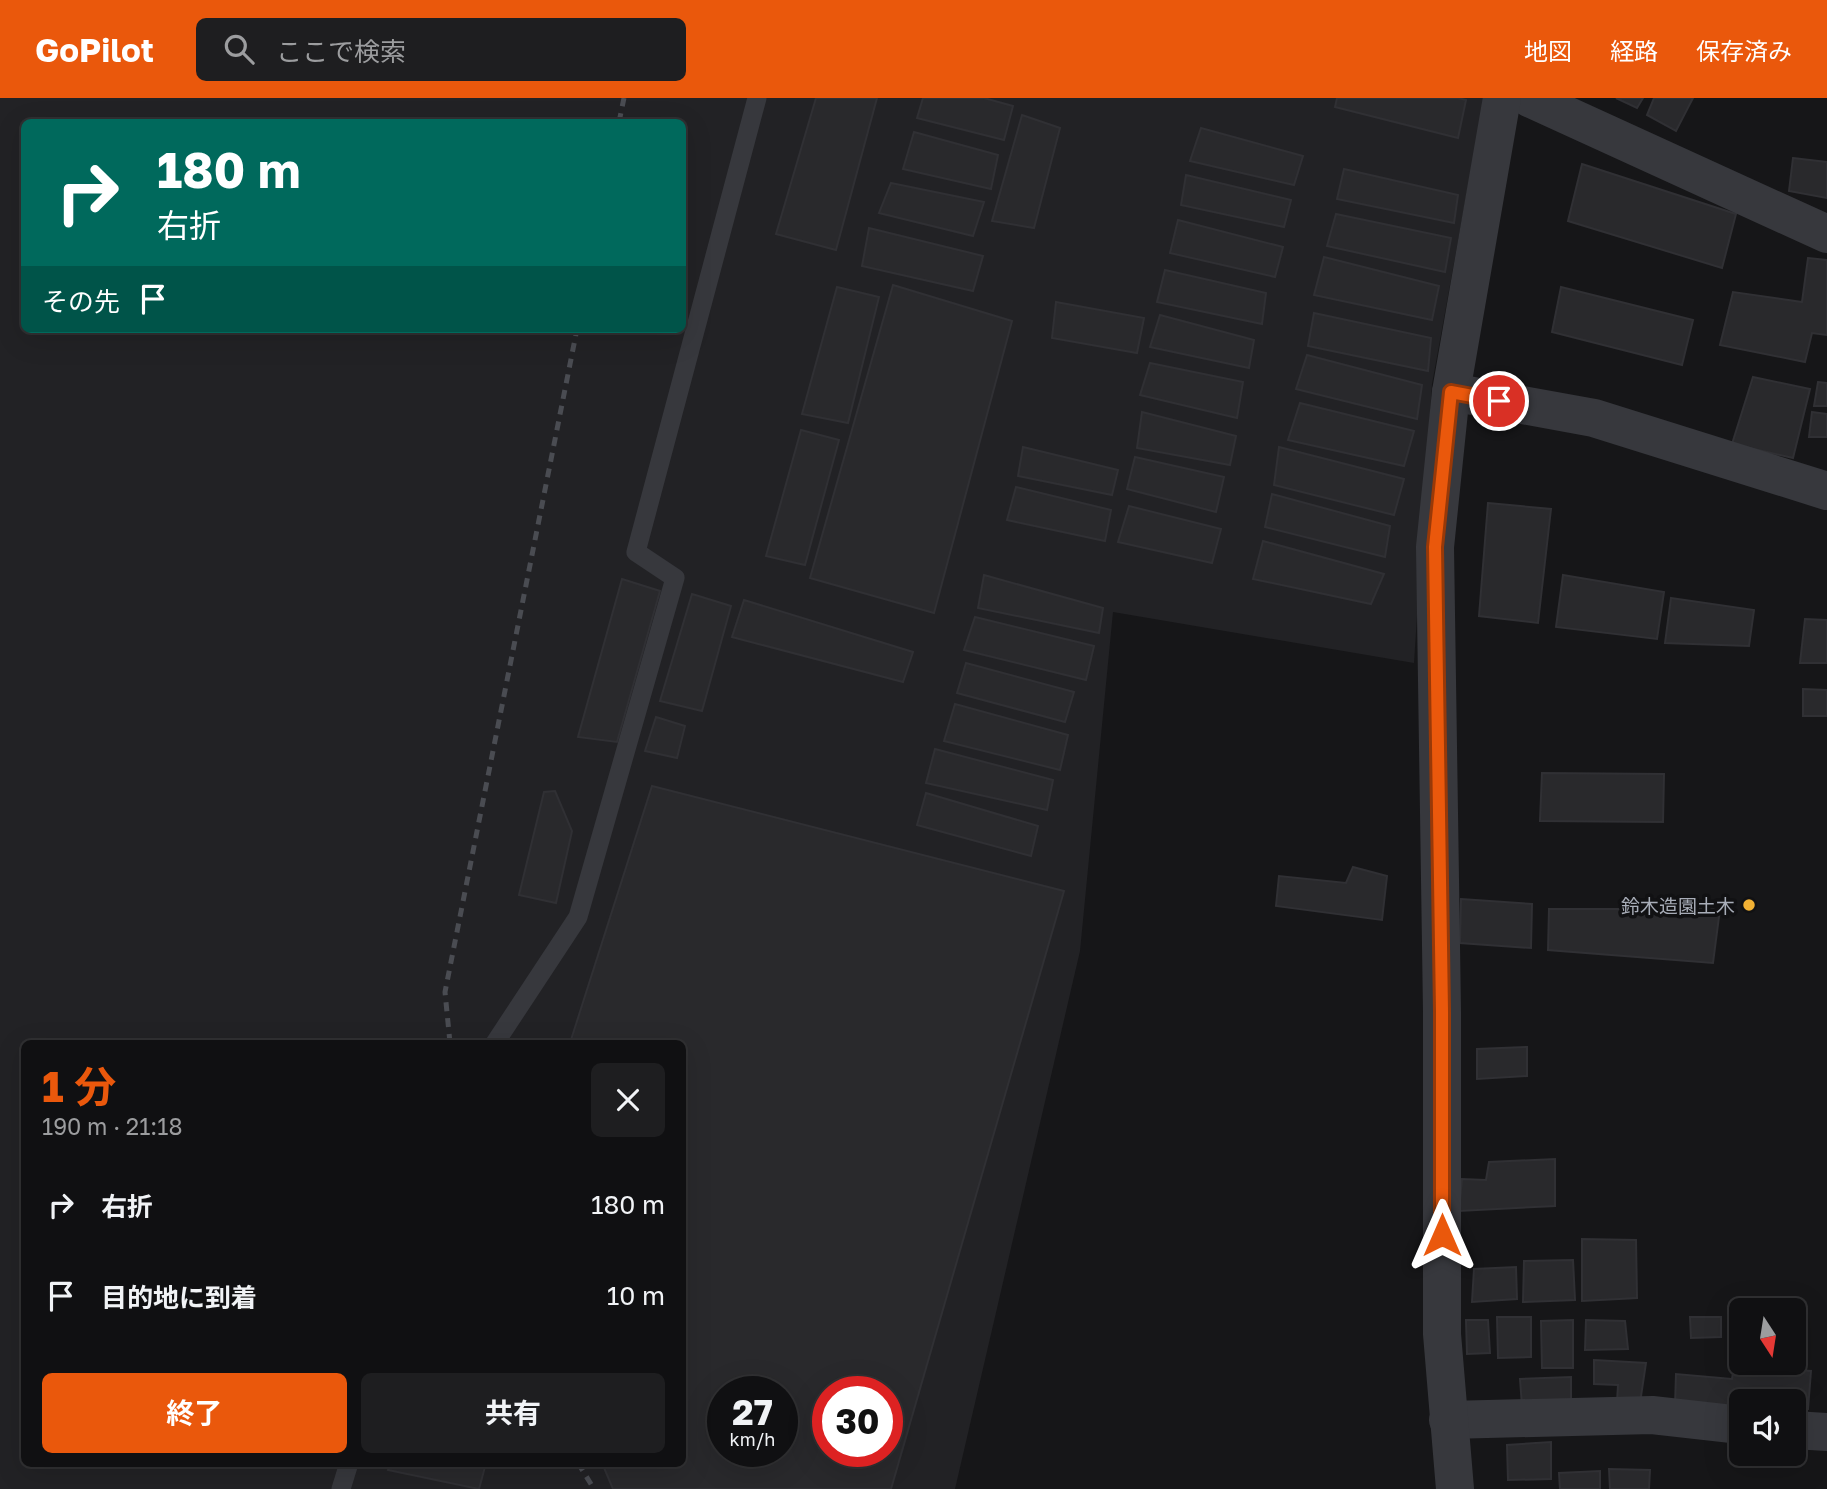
<!DOCTYPE html>
<html lang="ja">
<meta charset="utf-8">
<style>
body{margin:0;font-family:"Golos Text","Noto Sans JP",sans-serif;background:#1e1e20;color:#f1f3f6;height:100vh;display:flex;flex-direction:column;font-size:26px;white-space:nowrap}
*{box-sizing:border-box;margin:0}
p{font-size:23px;color:#9c9d9f}
.icon{flex:none;width:38px;height:38px;fill:none;stroke:currentColor;stroke-width:2;stroke-linecap:round;stroke-linejoin:round}
.map{position:relative;flex:1;overflow:hidden}
.sheet{position:absolute;left:21px;top:942px;width:665px;height:427px;display:flex;flex-direction:column;background:#101012;border-radius:10px;box-shadow:0 7px 28px #0002,0 0 0 2px #303032}
.sheet>*{flex:none}
.banner{position:absolute;left:21px;top:21px;width:665px;height:214px;border-radius:10px;box-shadow:0 7px 28px #0002,0 0 0 2px #303032;background:#00695c;color:#fff;overflow:hidden}
.needle{width:46px;rotate:168deg}
.fabs{position:absolute;left:1729px;top:1200px;display:grid;gap:14px}
.fabs a{display:grid;place-items:center;width:77px;height:77px;border-radius:10px;background:#101012;box-shadow:0 7px 28px #0002,0 0 0 2px #303032;font-size:35px}
.speed{position:absolute;left:707px;top:1278px;display:flex;gap:14px;font-size:35px;font-weight:700;text-align:center}
.speed>*{display:grid;place-content:center;width:91px;height:91px;border-radius:50%;background:#101012;box-shadow:0 7px 28px #0002,0 0 0 2px #303032;line-height:1}
.speed small{font-size:18px;font-weight:400}
.speed .limit{border:10px solid #d22;background:#fff;color:#111}
.pin{position:absolute;display:grid;place-items:center;width:60px;height:60px;color:#fff;margin:-30px;border:4px solid #fff;border-radius:50%;box-shadow:0 2px 7px #0007}
.me{position:absolute;width:77px;margin:-38px;rotate:0deg;stroke-linejoin:round;filter:drop-shadow(0 0 5px #0008)}
.turn{display:flex;align-items:center;gap:24px;height:147px;padding:0 21px;font-size:32px}
.turn .icon{width:91px;height:91px;stroke-width:2.5}
.turn b{display:block;font-size:49px;line-height:60px}
.then{display:flex;align-items:center;height:66px;padding:0 21px;background:#0003;gap:14px;font-size:26px}
.round{display:grid;place-items:center;flex:none;width:74px;height:74px;border-radius:10px;background:#1e1e20}
.head{display:flex;align-items:center;justify-content:space-between;height:119px;padding:0 21px}
h1{font-size:42px;font-weight:700;line-height:52px;color:#ea580c}
.cta{display:flex;gap:14px;margin-top:auto;padding:14px 21px}
.cta a{flex:1;height:80px;border-radius:10px;background:#ea580c;color:#fff;font-size:28px;font-weight:700;line-height:80px;text-align:center}
.cta a+a{background:#1e1e20;color:#f1f3f6}
ul{padding:0;list-style:none}
li{display:flex;align-items:center;gap:21px;height:91px;padding:0 21px}
li div{flex:1}
li b{display:block;font-size:26px}
li em{font-style:normal}
header{display:flex;align-items:center;gap:42px;box-sizing:border-box;height:98px;padding:0 35px;background:#ea580c;color:#fff}
header strong{font-size:33px}
nav{display:flex;gap:38px;margin-inline-start:auto;font-size:24px}
.search{width:490px;height:63px;background:#1e1e20;display:flex;align-items:center;gap:18px;box-sizing:border-box;padding:0 24px;border-radius:10px;color:#9c9d9f;font-size:26px}
.map>svg:first-child{display:block}
.built{fill:#222225;fill-rule:evenodd}
.building{fill:#29292c;stroke:#303034;stroke-width:2;fill-rule:evenodd}
.lines{fill:none;stroke-linecap:round;stroke-linejoin:round}
.lane{stroke:#37383d;stroke-width:19}
.street{stroke:#37383d;stroke-width:38}
.rail{stroke:#4a4c52;stroke-width:5;stroke-dasharray:9 7;stroke-linecap:butt}
.route-casing{stroke:#983908;stroke-width:18}
.route{stroke:#ea580c;stroke-width:12}
.poi-dot{fill:#f2b134;stroke:#111113;stroke-width:2.5}
.labels{text-anchor:middle;dominant-baseline:central;stroke-width:7;stroke-linejoin:round;paint-order:stroke}
.poi-label{font-size:19px;fill:#a8adb8;stroke:#111113;text-anchor:end}
</style>
<header>
<strong>GoPilot</strong>
<div class="search"><svg class="icon" aria-label="search" viewBox="0 0 24 24"><circle cx="10" cy="10" r="6"/><path d="M15 15l6 6"/></svg>ここで検索</div>
<nav><a>地図</a><a>経路</a><a>保存済み</a></nav>
</header>
<div class="map">
<svg width="1827" height="1391" viewBox="0 0 1827 1391">
<rect width="100%" height="100%" fill="#161618"/>
<!-- built -->
<path class="built" d="M0,0H1484L1432,286L1414,565L1113,514L1080,853L955,1391H0ZM24,24H682V231H24ZM24,945H682V1365H24ZM723,1293H782V1353H723ZM828,1293H887V1353H828Z"/>
<!-- building -->
<g class="building">
<polygon points="816,0 877,0 836,152 776,136"/>
<polygon points="923,0 984,0 1013,8 1004,42 917,20"/>
<polygon points="1337,0 1458,0 1466,2 1458,40 1335,9"/>
<polygon points="1616,0 1643,0 1637,10"/>
<polygon points="1654,0 1693,0 1676,33 1647,17"/>
<polygon points="1022,17 1060,30 1034,130 992,123"/>
<polygon points="1201,30 1303,58 1294,87 1190,63"/>
<polygon points="914,34 998,57 991,91 903,71"/>
<polygon points="1793,60 1827,64 1827,100 1789,93"/>
<polygon points="1582,66 1736,116 1722,170 1568,123"/>
<polygon points="1344,71 1458,97 1454,125 1337,101"/>
<polygon points="1186,77 1291,102 1284,129 1181,107"/>
<polygon points="891,85 984,104 973,138 879,115"/>
<polygon points="1336,116 1451,140 1445,174 1327,148"/>
<polygon points="1178,122 1283,149 1275,179 1170,155"/>
<polygon points="869,130 983,158 973,193 862,168"/>
<polygon points="1324,159 1439,188 1432,222 1314,197"/>
<polygon points="1808,160 1827,162 1827,237 1812,235 1805,264 1720,247 1733,194 1802,204"/>
<polygon points="1165,172 1266,195 1262,226 1157,204"/>
<polygon points="893,187 1012,223 934,515 810,480"/>
<polygon points="837,189 879,199 848,325 802,316"/>
<polygon points="1561,189 1693,222 1682,267 1552,234"/>
<polygon points="1056,204 1144,220 1137,255 1052,240"/>
<polygon points="1314,215 1431,240 1428,273 1308,248"/>
<polygon points="1160,217 1254,242 1249,270 1150,249"/>
<polygon points="1307,257 1422,287 1417,321 1296,291"/>
<polygon points="1150,265 1243,284 1237,320 1140,297"/>
<polygon points="1753,279 1810,291 1793,360 1732,346"/>
<polygon points="1818,284 1827,285 1827,308 1814,308"/>
<polygon points="1300,305 1414,333 1404,368 1288,342"/>
<polygon points="1142,314 1236,338 1230,367 1137,350"/>
<polygon points="1812,314 1827,316 1827,339 1809,339"/>
<polygon points="801,332 839,342 805,467 766,458"/>
<polygon points="1023,349 1118,372 1112,397 1018,378"/>
<polygon points="1279,349 1404,381 1394,417 1274,387"/>
<polygon points="1135,359 1224,379 1216,414 1127,391"/>
<polygon points="1016,389 1111,412 1105,443 1007,422"/>
<polygon points="1272,396 1390,428 1385,459 1265,429"/>
<polygon points="1488,405 1551,411 1538,525 1479,518"/>
<polygon points="1129,408 1221,431 1212,465 1118,444"/>
<polygon points="1263,443 1384,476 1371,506 1253,481"/>
<polygon points="984,477 1103,510 1099,535 978,510"/>
<polygon points="1563,477 1664,494 1657,541 1556,529"/>
<polygon points="622,481 660,493 617,644 578,639"/>
<polygon points="692,496 731,508 702,613 660,603"/>
<polygon points="1671,500 1754,512 1749,548 1665,545"/>
<polygon points="744,502 913,554 903,584 732,539"/>
<polygon points="975,519 1094,548 1086,582 964,552"/>
<polygon points="1805,521 1827,522 1827,565 1800,565"/>
<polygon points="966,565 1074,594 1065,624 957,595"/>
<polygon points="1803,591 1827,592 1827,618 1803,618"/>
<polygon points="955,606 1068,637 1060,672 944,643"/>
<polygon points="656,619 685,628 677,660 645,653"/>
<polygon points="935,651 1053,682 1047,712 926,685"/>
<polygon points="1542,675 1664,676 1663,724 1540,723"/>
<path d="M652,688L1064,793L891,1391H613L602,1365H682V1075L685,1068L682,1067V945H570ZM723,1293H782V1353H723ZM828,1293H887V1353H828Z"/>
<polygon points="555,693 572,733 556,805 519,797 544,694"/>
<polygon points="926,695 1038,728 1031,758 917,727"/>
<polygon points="1353,769 1387,778 1382,822 1276,808 1279,778 1346,785"/>
<polygon points="1461,801 1532,806 1531,850 1460,845"/>
<polygon points="1549,811 1720,811 1713,865 1548,852"/>
<polygon points="1527,949 1527,978 1477,981 1477,951"/>
<polygon points="1555,1061 1555,1108 1459,1113 1462,1081 1486,1082 1489,1064"/>
<polygon points="1582,1141 1636,1142 1637,1200 1582,1203"/>
<polygon points="1573,1162 1575,1202 1523,1204 1524,1163"/>
<polygon points="1516,1169 1517,1201 1472,1204 1474,1171"/>
<polygon points="1497,1219 1531,1219 1531,1259 1498,1260"/>
<polygon points="1690,1219 1721,1219 1721,1239 1691,1240"/>
<polygon points="1466,1222 1488,1222 1490,1255 1467,1256"/>
<polygon points="1573,1222 1573,1270 1542,1270 1541,1223"/>
<polygon points="1586,1222 1625,1223 1628,1251 1585,1252"/>
<polygon points="1594,1262 1646,1265 1640,1305 1617,1304 1618,1287 1594,1286"/>
<polygon points="1734,1268 1811,1273 1808,1311 1794,1310 1794,1304 1741,1304 1741,1309 1675,1307 1676,1276 1732,1281"/>
<polygon points="1571,1279 1571,1306 1522,1308 1520,1281"/>
<polygon points="1551,1344 1551,1381 1508,1382 1507,1347"/>
<polygon points="390,1365 486,1365 479,1391 388,1372"/>
<polygon points="1609,1371 1650,1372 1649,1391 1610,1391"/>
<polygon points="1600,1373 1600,1391 1560,1391 1559,1375"/>
</g>
<g class="lines">
<!-- lane -->
<g class="lane">
<polyline points="495,945 578,819 675,480 636,454 757,0"/>
<polyline points="341,1391 349,1365"/>
</g>
<!-- street -->
<g class="street">
<polyline points="1529,0 1827,136"/>
<polyline points="1451,294 1594,320 1827,393"/>
<polyline points="1448,1322 1652,1317 1741,1327"/>
<polyline points="1794,1332 1827,1334"/>
<polyline points="1455,1391 1442,1236 1442,914 1435,449 1451,294 1502,0"/>
</g>
<!-- rail -->
<g class="rail">
<polyline points="619,24 624,0"/>
<polyline points="450,945 445,894 577,231"/>
<polyline points="578,1365 594,1391"/>
</g>
</g>
<g class="lines">
<defs>
<polyline id="route" points="1442,1137 1442,914 1435,449 1451,294 1499,303"/>
</defs>
<!-- route casing -->
<use href="#route" class="route-casing"/>
<!-- route -->
<use href="#route" class="route"/>
</g>
<!-- markers -->
<circle class="poi-dot" cx="1749" cy="807" r="7"/>
<g class="labels">
<!-- poi labels -->
<g class="poi-label">
<text x="1735" y="807">鈴木造園土木</text>
</g>
</g>
</svg>
<div class="fabs">
<a><svg class="needle" viewBox="-14 -14 28 28"><path d="M0-13l5 13h-10z" fill="#e53935"/><path d="M0 13l5-13h-10z" fill="#9c9d9f"/></svg></a>
<a><svg class="icon" aria-label="sound" viewBox="0 0 24 24"><path d="M4 9h4l5-4v14l-5-4H4zM17 9q2 3 0 6"/></svg></a>
</div>
<div class="speed"><div>27<small>km/h</small></div><div class="limit">30</div></div>
<div class="pin" style="left:1499px;top:303px;background:#d93025"><svg class="icon" aria-label="arrive" viewBox="0 0 24 24"><path d="M6 21V4h12l-3 4 3 4H6"/></svg></div>
<svg class="me" style="left:1442px;top:1137px" viewBox="-20 -20 40 40"><path d="M0-17L14 15 0 8-14 15z" fill="#ea580c" stroke="#fff" stroke-width="4"/></svg>
<div class="banner">
<div class="turn"><svg class="icon" aria-label="right" viewBox="0 0 24 24"><path d="M7 20v-9h11M14 6l5 5-5 5"/></svg><div><b>180 m</b>右折</div></div>
<div class="then">その先<svg class="icon" aria-label="arrive" viewBox="0 0 24 24"><path d="M6 21V4h12l-3 4 3 4H6"/></svg></div>
</div>
<section class="sheet">
<div class="head"><div><h1>1 分</h1><p>190 m · 21:18</p></div><a class="round"><svg class="icon" aria-label="close" viewBox="0 0 24 24"><path d="M6 6l12 12M18 6L6 18"/></svg></a></div>
<ul>
<li><svg class="icon" aria-label="right" viewBox="0 0 24 24"><path d="M7 20v-9h11M14 6l5 5-5 5"/></svg><div><b>右折</b></div><em>180 m</em></li>
<li><svg class="icon" aria-label="arrive" viewBox="0 0 24 24"><path d="M6 21V4h12l-3 4 3 4H6"/></svg><div><b>目的地に到着</b></div><em>10 m</em></li>
</ul>
<div class="cta"><a>終了</a><a>共有</a></div>
</section>
</div>
